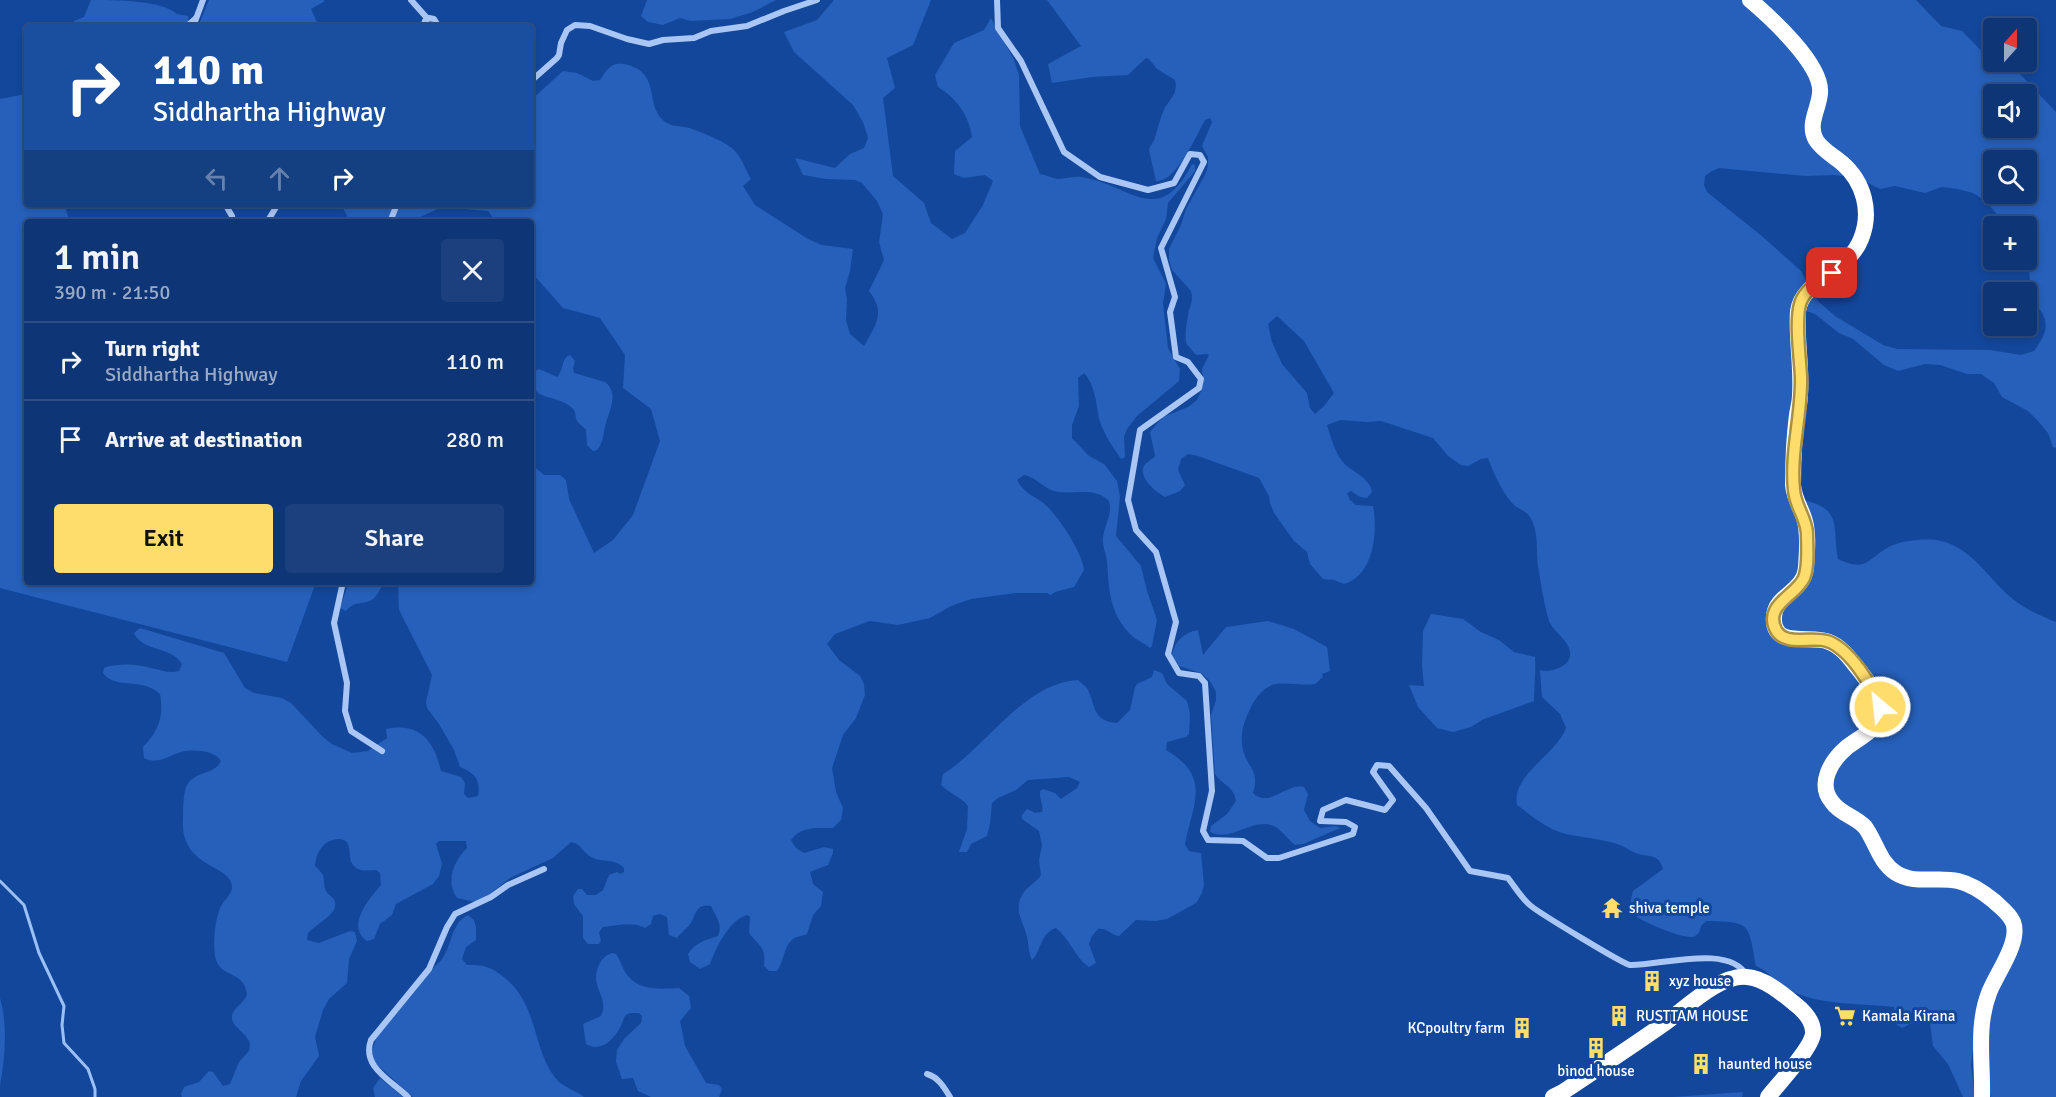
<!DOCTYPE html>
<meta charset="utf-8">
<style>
body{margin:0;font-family:Signika,sans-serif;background:#1c407d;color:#f1f3f6;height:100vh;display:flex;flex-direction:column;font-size:22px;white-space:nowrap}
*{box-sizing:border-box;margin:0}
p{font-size:20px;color:#9babc5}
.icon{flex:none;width:33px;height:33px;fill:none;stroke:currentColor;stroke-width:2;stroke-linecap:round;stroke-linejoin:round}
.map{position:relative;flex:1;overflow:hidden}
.details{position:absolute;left:24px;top:219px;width:510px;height:366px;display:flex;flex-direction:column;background:#0e3575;border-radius:6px;box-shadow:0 3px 9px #0003,0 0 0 2px #2e5087}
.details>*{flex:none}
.guide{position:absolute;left:24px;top:24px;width:510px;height:183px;border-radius:6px;box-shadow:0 3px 9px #0003,0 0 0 2px #2e5087;background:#1a4fa0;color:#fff;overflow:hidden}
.needle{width:39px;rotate:21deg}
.buttons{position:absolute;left:1983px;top:18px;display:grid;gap:12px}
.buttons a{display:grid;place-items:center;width:54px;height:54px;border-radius:6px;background:#0e3575;box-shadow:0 3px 9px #0003,0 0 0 2px #2e5087;font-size:30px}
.pin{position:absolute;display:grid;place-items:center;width:51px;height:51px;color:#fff;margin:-26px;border-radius:12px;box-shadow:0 3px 9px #0006}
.me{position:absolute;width:66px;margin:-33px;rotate:332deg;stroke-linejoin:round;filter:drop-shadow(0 0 4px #0008)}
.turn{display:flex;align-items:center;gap:21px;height:126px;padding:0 30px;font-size:27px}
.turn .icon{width:78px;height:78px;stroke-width:2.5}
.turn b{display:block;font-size:42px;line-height:51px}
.lanes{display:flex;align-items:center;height:57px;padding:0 30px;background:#0003;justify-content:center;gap:30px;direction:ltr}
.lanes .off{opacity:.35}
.round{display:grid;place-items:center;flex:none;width:63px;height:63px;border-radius:6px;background:#1c407d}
.summary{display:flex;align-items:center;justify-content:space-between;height:102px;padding:0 30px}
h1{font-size:36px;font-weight:600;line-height:45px}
.action{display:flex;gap:12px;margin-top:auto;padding:12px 30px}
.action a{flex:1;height:69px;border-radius:6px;background:#ffdd6c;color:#111;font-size:24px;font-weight:600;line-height:69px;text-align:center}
.action a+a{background:#1c407d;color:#f1f3f6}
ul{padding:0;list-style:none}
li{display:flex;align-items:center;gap:18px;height:78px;padding:0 30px;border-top:2px solid #2e5087}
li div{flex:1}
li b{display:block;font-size:22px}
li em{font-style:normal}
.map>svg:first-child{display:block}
.green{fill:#2660ba;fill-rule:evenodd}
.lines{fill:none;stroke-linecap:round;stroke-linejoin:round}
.stream{stroke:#9bc0f6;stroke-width:3}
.street{stroke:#a9c6f4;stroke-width:6}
.highway{stroke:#fff;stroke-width:16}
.route-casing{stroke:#a69046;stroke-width:15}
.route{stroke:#ffdd6c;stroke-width:10}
.labels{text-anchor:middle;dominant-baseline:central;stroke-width:6;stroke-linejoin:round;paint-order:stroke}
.poi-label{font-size:15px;fill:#fff;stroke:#13479c;text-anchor:start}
</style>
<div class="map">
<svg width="2056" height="1097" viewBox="0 0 2056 1097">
<rect width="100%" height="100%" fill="#13479c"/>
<!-- green -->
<g class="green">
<path d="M91,0C115,0 162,0 177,14L188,16L189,26L74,27V21L84,17Z"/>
<polygon points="209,0 323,0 325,1 311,9 319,27 198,27"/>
<polygon points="647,0 776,0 753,12 730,19 691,21 680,18 663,25 648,22 641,16"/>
<path d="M834,0H931L913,45L887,58L895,88L883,98L893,176L924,203L931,223L952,239L965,233L983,205L993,181L985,175L964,178L954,174L955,151L972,137C969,115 956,98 938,87L935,75L954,43L984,30L991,18L1014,60L1019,75L1020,126L1040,174C1046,175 1052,178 1058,179C1066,179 1074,176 1081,177C1130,184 1158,230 1192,164L1195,165V171L1168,203L1166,219L1157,238L1153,258L1166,284L1163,304L1168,348L1180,369L1179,381L1137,416L1127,429L1124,437L1125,457L1121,459C1113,447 1105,436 1100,422C1096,406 1096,386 1084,373L1078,378L1079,406L1072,425V438L1089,456L1104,464L1117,481L1120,497L1116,536L1141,566L1147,591L1157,620L1152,646L1150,648C1144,643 1136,640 1131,635C1109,613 1109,589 1107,561C1106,553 1102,546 1103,538C1104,525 1113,515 1109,501C1096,487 1075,494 1058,492C1044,490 1037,477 1024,475L1017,480C1023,492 1032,495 1042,502C1056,512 1083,553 1084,570L1074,587L1055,592L1051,595L1047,593H1016L971,599L951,606L930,618L898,625L870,621L835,634L827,644L839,660L860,676L864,684L865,695L856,718L843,735L832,768L836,792L843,808L841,820L833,828C817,828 801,826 791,840L796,848L804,853L824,847L833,849V853L828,865L810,872L813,884L823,892L821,906L813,915L807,934C802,936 797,936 793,939C783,947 784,962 777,971H769L764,966C766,945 759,947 749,933L750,917L747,915C729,920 716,948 710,964L700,969L690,962L688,954C695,943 705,940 718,936C723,924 716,917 711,906C697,903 696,913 691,923C687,928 681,933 677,938L669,935L667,917L660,914L653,916L651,924L645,928C632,921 618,926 603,927L599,932L601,941L599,944H588L583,938V916L574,904L573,896L578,889H582L587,895H596L603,890L609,875L617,872L620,874L624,872V868C615,858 603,863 591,857C582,852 582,844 571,842L553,858L510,878L482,900L475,902L457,898C445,881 454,861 467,848L466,841H439L436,844L442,864L439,876L433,884L396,904L392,915L380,924L374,939L367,941C345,926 370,898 381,885L380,873L376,870C368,870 359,873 353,865C348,859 351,848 347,842C345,840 341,839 338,839C323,840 316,853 315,866C329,879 321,877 326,891C328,895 334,897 335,902C338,914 315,925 308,933L307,940L319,943L350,931L355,932L357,941L349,959L347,983L329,999L323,1010L315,1037L319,1056L301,1081L296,1097H182L181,1094L184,1087L199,1082L209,1071L213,1072L223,1086L230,1084L239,1062L249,1051L250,1044C247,1031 225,1025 234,1011C238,1005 244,1002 247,995C244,970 223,979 216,960C212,948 215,917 221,906C224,900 232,894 232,887C232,864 179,869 183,818C183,809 183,800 185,791C190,769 214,777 221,761C214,750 193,749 181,752C168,756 158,765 144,758L143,747C159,730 164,717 160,694C143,677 115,690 103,673L104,668C118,663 136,664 151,668C161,670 169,674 179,671L182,664C172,646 142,652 134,633L140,628L224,653L245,688L254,693L282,698L291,703L323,737L332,744L352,753L368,751L387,738L386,729C419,722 434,740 441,771L461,777L465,783L464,794L468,798L478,796C481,780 475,773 460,767L454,750L439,724L427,708L426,702L432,675L399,610L398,582H531V464L544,475H560L566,480L569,499L594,553L613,540L633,515L660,441L651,409L623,388L625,355L600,318L563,308L531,272V222H496L488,211L442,207L409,222H350L341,204H531V100L563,71L577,73L593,81L600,80C607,70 610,62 624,64C664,72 642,107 667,123C673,127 683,126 689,128C701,132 727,142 735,151C742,158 746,171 751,179L743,186L755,205L808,239L822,245L853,249L850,271L845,288L847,299L846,320L850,334L864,346C876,324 886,313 869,291L884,260L879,242L883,214L877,201L862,183L855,180L826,179L803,175L795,158L835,168L850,154L864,148L868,138L863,122L853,105L794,52L784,32L817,20Z"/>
<path d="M1047,0H1916L1941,26L1962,31L1999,69L2007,65L2018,72L2056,112V448L2053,447L2048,433L2038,421L2028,411L2002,397L1994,383L1981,374H1967L1940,365L1925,364L1898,371L1884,365L1853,339L1839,333L1815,314L1806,311L1801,420L1804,437L1798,466L1803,500C1843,509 1832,526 1838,559C1868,573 1867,558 1891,546C1904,540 1928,538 1941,541C1971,548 1987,576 2008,595C2023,608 2038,615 2056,622V1097H1991L1980,1060L1973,1050L1971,1065L1975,1097H1963L1948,1064L1933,1046L1930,1023C1919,1017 1913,1023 1902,1028L1896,1024L1894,1007C1857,1003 1814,1006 1782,986C1771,980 1771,972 1756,966C1748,923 1752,922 1706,921L1701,926L1699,933C1696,935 1695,937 1691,937C1682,938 1638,921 1634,914C1629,908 1631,898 1633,891L1663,869C1659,854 1650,857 1638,854C1630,851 1624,846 1617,844C1596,837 1571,838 1552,829C1540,823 1528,813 1517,805C1511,775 1557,754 1566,728L1560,714L1542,697L1540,670C1549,673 1568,668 1570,656C1572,642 1554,633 1549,621C1544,604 1541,584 1538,566C1536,550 1539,531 1530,517C1526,510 1517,509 1512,503C1501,490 1494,474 1488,458L1481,459L1468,466L1461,465L1448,456L1433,438L1381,421L1366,422L1341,420L1327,425C1331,437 1334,450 1342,461C1351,472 1370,477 1372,492L1367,498L1360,497L1351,491L1347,493L1350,500L1356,505L1373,506C1378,531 1374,576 1344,584L1334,580L1323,579L1310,564L1307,552L1294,541L1274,513L1270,503L1269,496L1259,478L1198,456L1188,454L1181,459L1178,470L1185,485L1180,491L1165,497C1156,492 1138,478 1144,466C1146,462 1152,460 1155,456L1150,432L1163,417L1188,407L1197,400L1201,391L1203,377L1202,369L1209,355L1207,354L1196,355L1186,343C1185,335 1186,325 1188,316C1189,307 1194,301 1191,291L1172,270L1169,260V249L1181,225L1186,209L1205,175L1208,166V157L1202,146L1212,122L1210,118L1205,120C1196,136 1176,183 1156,181L1149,150C1150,145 1154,142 1155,138C1157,131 1162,111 1166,106C1172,97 1178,92 1175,80L1157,69L1149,59L1146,58L1128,75L1092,77L1052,83L1048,64L1081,46ZM1994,94H2026V128H1994ZM1994,160H2026V194H1994ZM1719,168L1805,176L1834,175L1858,178L1880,189L1895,186L1925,193L1942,187L1957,189L1973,193L1987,202L2006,226H2026C2027,251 2030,274 2031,299C2050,319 2050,329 2034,351L2021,355L1990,350L1897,349L1883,345L1835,316L1818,301L1801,271L1763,237L1707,192L1704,185L1705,176L1712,171ZM1277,316L1304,341L1334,393L1324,406L1315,414L1310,408L1307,393L1282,364L1272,342L1268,324Z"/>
<polygon points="26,94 27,204 64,204 70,222 27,222 27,582 316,582 287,662 0,588 0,99"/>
<path d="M570,355L575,361L573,368L574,373L605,382C619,393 610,409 606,423C603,433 604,442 597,450L593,451L587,445L586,430C583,426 578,424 576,419C575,414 576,411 571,407C553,392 531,404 531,373L539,369L557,377C564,370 561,358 570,355Z"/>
<path d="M349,582H384C381,587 378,595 373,599C362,606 357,599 346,611L340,608Z"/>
<path d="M1431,614L1463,619L1481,632L1499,640L1514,652L1535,657C1536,672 1534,686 1534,701L1484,719L1471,727L1453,732L1437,728L1418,707L1409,685L1424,686L1422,666L1423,631Z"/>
<path d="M1268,621L1294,629L1327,647L1330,671L1322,674L1323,677L1315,684C1302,686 1284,681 1272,685C1264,688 1256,697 1252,705C1245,719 1239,733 1243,750C1248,769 1260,770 1253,793C1269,809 1286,783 1304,787L1308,794L1304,810L1310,821L1320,828L1336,826L1340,828L1303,844L1295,845C1288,840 1281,829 1274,826C1251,817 1233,843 1210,832L1211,826L1227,814L1236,801C1234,786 1222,785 1215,774L1211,715L1216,700V692L1210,681L1201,673L1179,666L1172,655C1175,641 1183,633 1198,630L1203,655L1226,627Z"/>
<path d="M1154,670L1162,673L1167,684L1187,701L1190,714L1189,734L1186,737L1167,742L1166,750C1212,777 1193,803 1185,844L1189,851L1201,853L1204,885L1202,893L1196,903L1167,919L1156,921L1136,920L1119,936C1111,935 1106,927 1098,929L1092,936L1089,944L1096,963L1089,967C1075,958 1070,939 1056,928C1040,933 1042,950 1032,960C1028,952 1029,945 1027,937C1023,920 1012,909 1024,892C1029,885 1037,882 1041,875L1039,860L1042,845L1039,831L1022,819V815L1027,809L1035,813L1042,812C1044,805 1039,798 1040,791L1043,789L1055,793L1061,799L1077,788L1080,782L1069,777L1028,780L1016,790L998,798L992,803L990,824L987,836L971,844L967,852H959L967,829L968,806C961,797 949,793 941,785L943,774C986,748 1023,683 1078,680C1081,683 1086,686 1088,690C1096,706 1092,721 1117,723L1130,710L1135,687L1137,684L1152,677Z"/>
<path d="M468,915L474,920L476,927V940L466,947L462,959L467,965C486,965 491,967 505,978C539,1006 532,1050 557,1080C565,1088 575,1090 584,1097H413L374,1062L372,1051L377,1035L435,966C453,954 448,924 468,915Z"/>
<path d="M612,953L616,954C621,961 622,969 628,976C640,991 662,989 679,988L689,996L691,1008L680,1021L685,1046L706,1083L719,1085L722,1089L719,1097H651L638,1091L633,1078L622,1079L616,1062L617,1050L624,1039L641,1023L642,1016L639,1013C634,1013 628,1012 625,1016C624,1017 622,1024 621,1026C614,1039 602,1053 586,1044L583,1024L601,1016C608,1001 597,993 596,979C596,968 601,956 612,953Z"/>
<path d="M0,998C8,1026 5,1057 0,1086Z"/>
<polygon points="380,1078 401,1095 403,1097 375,1097 373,1088"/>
<polygon points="1743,1092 1742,1097 1673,1097"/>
</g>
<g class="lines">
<!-- stream -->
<polyline class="stream" points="0,881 24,905 39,953 64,1006 62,1025 64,1043 88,1069 95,1089 95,1097"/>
<!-- street -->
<g class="street">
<polyline points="411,0 427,18"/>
<path d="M997,0L998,28L1021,61L1064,152L1100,177L1148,190L1174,183L1190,154L1200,155L1204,162L1161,248L1175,297L1170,312L1176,357L1188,362L1201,379L1199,388L1140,430L1128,500L1136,530L1156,552L1176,622L1168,654L1179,673L1199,676L1205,683L1212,791L1203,831L1208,840L1243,841L1267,858H1279L1353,834L1355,827L1346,822L1320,821L1323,810L1346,800L1385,810L1393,800L1373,772L1377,765L1389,766L1426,808L1470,871L1508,878C1515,887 1522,899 1531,906C1541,914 1623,964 1630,965C1659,966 1730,943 1747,976"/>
<polyline points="186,27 195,19"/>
<polyline points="193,27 203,0"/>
<polyline points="423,27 425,21 429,18 434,19 439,27"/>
<polyline points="531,81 557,58 559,55 561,43 567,30 575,25 590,26 627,39 649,44 663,40 694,38 711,31 747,26 784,11 817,0"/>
<polyline points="225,204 232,216 233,222"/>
<polyline points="267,222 278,204"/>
<polyline points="390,222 397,204"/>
<polyline points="343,582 334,623 347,683 345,711 351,731 382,751"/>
<path d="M927,1074C938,1077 944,1087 950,1097"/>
<path d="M408,1097C392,1081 361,1067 371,1040L429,969L447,927L455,914L491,897L508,885L544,869"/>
</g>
<!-- highway -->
<g class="highway">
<path d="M1750,0C1770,17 1823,65 1820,93C1819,109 1807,124 1816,140C1822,150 1834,156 1842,163C1864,182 1872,212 1861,239C1849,271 1802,280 1798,311C1796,338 1802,367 1800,395C1800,402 1798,408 1797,415C1794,438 1793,463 1793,485C1794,498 1800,506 1804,518C1809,532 1807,552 1806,567C1804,593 1775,594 1774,617C1772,650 1812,634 1829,642C1840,646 1848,656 1855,665C1864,676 1882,698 1880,714C1877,731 1858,738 1846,748C1831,761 1817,784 1832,802C1840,814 1855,816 1865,827C1876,842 1879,862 1896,873C1915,885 1937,876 1958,881C1971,884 1983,892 1994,901C2000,907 2009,913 2013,922C2021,942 1996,974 1989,993C1976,1026 1983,1063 1982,1097"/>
<path d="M1553,1097L1563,1092C1597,1069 1631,1047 1665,1023C1686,1008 1720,974 1747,977C1764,978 1783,994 1795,1004C1804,1011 1814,1021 1813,1034C1811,1049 1779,1083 1768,1097"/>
</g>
</g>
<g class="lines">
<defs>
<path id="route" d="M1832,273C1820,280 1804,290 1800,304C1795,322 1800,357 1801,377C1802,414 1790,452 1794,490C1795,506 1806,517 1807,533C1807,546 1809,566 1804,578C1796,596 1763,605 1776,630C1785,647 1812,636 1827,641C1849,648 1873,686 1880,707"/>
</defs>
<!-- route casing -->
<use href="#route" class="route-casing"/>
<!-- route -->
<use href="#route" class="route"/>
</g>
<!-- icons -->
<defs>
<symbol id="temple-bare" viewBox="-9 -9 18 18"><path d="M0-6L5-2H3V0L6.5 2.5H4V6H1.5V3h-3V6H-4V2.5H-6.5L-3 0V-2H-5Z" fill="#ffdd6c" stroke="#13479c" stroke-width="2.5" paint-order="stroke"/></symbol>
<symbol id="building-bare" viewBox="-9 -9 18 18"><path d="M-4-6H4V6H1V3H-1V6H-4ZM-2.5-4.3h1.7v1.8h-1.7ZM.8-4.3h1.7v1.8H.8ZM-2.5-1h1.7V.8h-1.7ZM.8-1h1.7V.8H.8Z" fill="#ffdd6c" stroke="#13479c" stroke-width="2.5" paint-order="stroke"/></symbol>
<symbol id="supermarket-bare" viewBox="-9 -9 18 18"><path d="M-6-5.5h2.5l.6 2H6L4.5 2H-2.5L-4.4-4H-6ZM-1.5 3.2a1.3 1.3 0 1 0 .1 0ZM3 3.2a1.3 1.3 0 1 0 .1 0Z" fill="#ffdd6c" stroke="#13479c" stroke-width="2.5" paint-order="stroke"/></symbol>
</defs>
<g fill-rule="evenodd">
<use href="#temple-bare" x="1597" y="893" width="30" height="30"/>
<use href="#building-bare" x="1637" y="966" width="30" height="30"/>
<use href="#building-bare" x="1604" y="1001" width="30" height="30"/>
<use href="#supermarket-bare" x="1830" y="1001" width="30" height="30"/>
<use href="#building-bare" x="1507" y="1013" width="30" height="30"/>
<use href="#building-bare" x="1581" y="1033" width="30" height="30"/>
<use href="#building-bare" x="1686" y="1049" width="30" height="30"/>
</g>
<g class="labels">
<!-- poi labels -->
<g class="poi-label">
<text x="1629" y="908">shiva temple</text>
<text x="1669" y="981">xyz house</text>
<text x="1636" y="1016">RUSTTAM HOUSE</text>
<text x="1862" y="1016">Kamala Kirana</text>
<text x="1505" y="1028" text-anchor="end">KCpoultry farm</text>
<text x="1718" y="1064">haunted house</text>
<text x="1596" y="1071" text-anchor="middle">binod house</text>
</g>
</g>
</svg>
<div class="buttons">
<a><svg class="needle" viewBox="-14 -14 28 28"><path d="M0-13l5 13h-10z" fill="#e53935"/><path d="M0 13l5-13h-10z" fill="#9babc5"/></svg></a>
<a><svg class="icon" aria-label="sound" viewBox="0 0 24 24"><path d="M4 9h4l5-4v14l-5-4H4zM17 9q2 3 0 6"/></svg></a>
<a><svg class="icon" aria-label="search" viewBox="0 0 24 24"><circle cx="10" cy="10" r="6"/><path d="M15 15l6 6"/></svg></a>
<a>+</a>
<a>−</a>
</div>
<div class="pin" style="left:1832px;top:273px;background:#d93025"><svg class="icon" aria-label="arrive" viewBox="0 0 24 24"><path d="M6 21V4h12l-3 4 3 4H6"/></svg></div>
<svg class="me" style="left:1880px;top:707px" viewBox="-20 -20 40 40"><circle r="17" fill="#ffdd6c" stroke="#fff" stroke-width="3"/><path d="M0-11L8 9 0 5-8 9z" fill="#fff"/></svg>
<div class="guide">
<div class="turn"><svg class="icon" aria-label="right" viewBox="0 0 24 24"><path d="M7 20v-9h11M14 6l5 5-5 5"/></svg><div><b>110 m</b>Siddhartha Highway</div></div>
<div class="lanes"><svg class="icon off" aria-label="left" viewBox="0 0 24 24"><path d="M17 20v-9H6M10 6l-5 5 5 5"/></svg><svg class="icon off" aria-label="ahead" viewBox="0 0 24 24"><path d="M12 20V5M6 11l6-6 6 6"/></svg><svg class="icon" aria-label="right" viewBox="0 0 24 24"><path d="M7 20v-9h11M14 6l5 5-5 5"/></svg></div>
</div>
<section class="details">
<div class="summary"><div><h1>1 min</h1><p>390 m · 21:50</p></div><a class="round"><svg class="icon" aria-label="close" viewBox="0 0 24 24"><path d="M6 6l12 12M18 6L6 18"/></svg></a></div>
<ul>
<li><svg class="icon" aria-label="right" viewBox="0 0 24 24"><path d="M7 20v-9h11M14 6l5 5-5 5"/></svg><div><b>Turn right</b><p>Siddhartha Highway</p></div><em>110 m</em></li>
<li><svg class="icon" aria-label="arrive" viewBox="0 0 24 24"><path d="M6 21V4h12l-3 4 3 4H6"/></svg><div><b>Arrive at destination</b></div><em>280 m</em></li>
</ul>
<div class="action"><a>Exit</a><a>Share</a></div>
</section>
</div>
